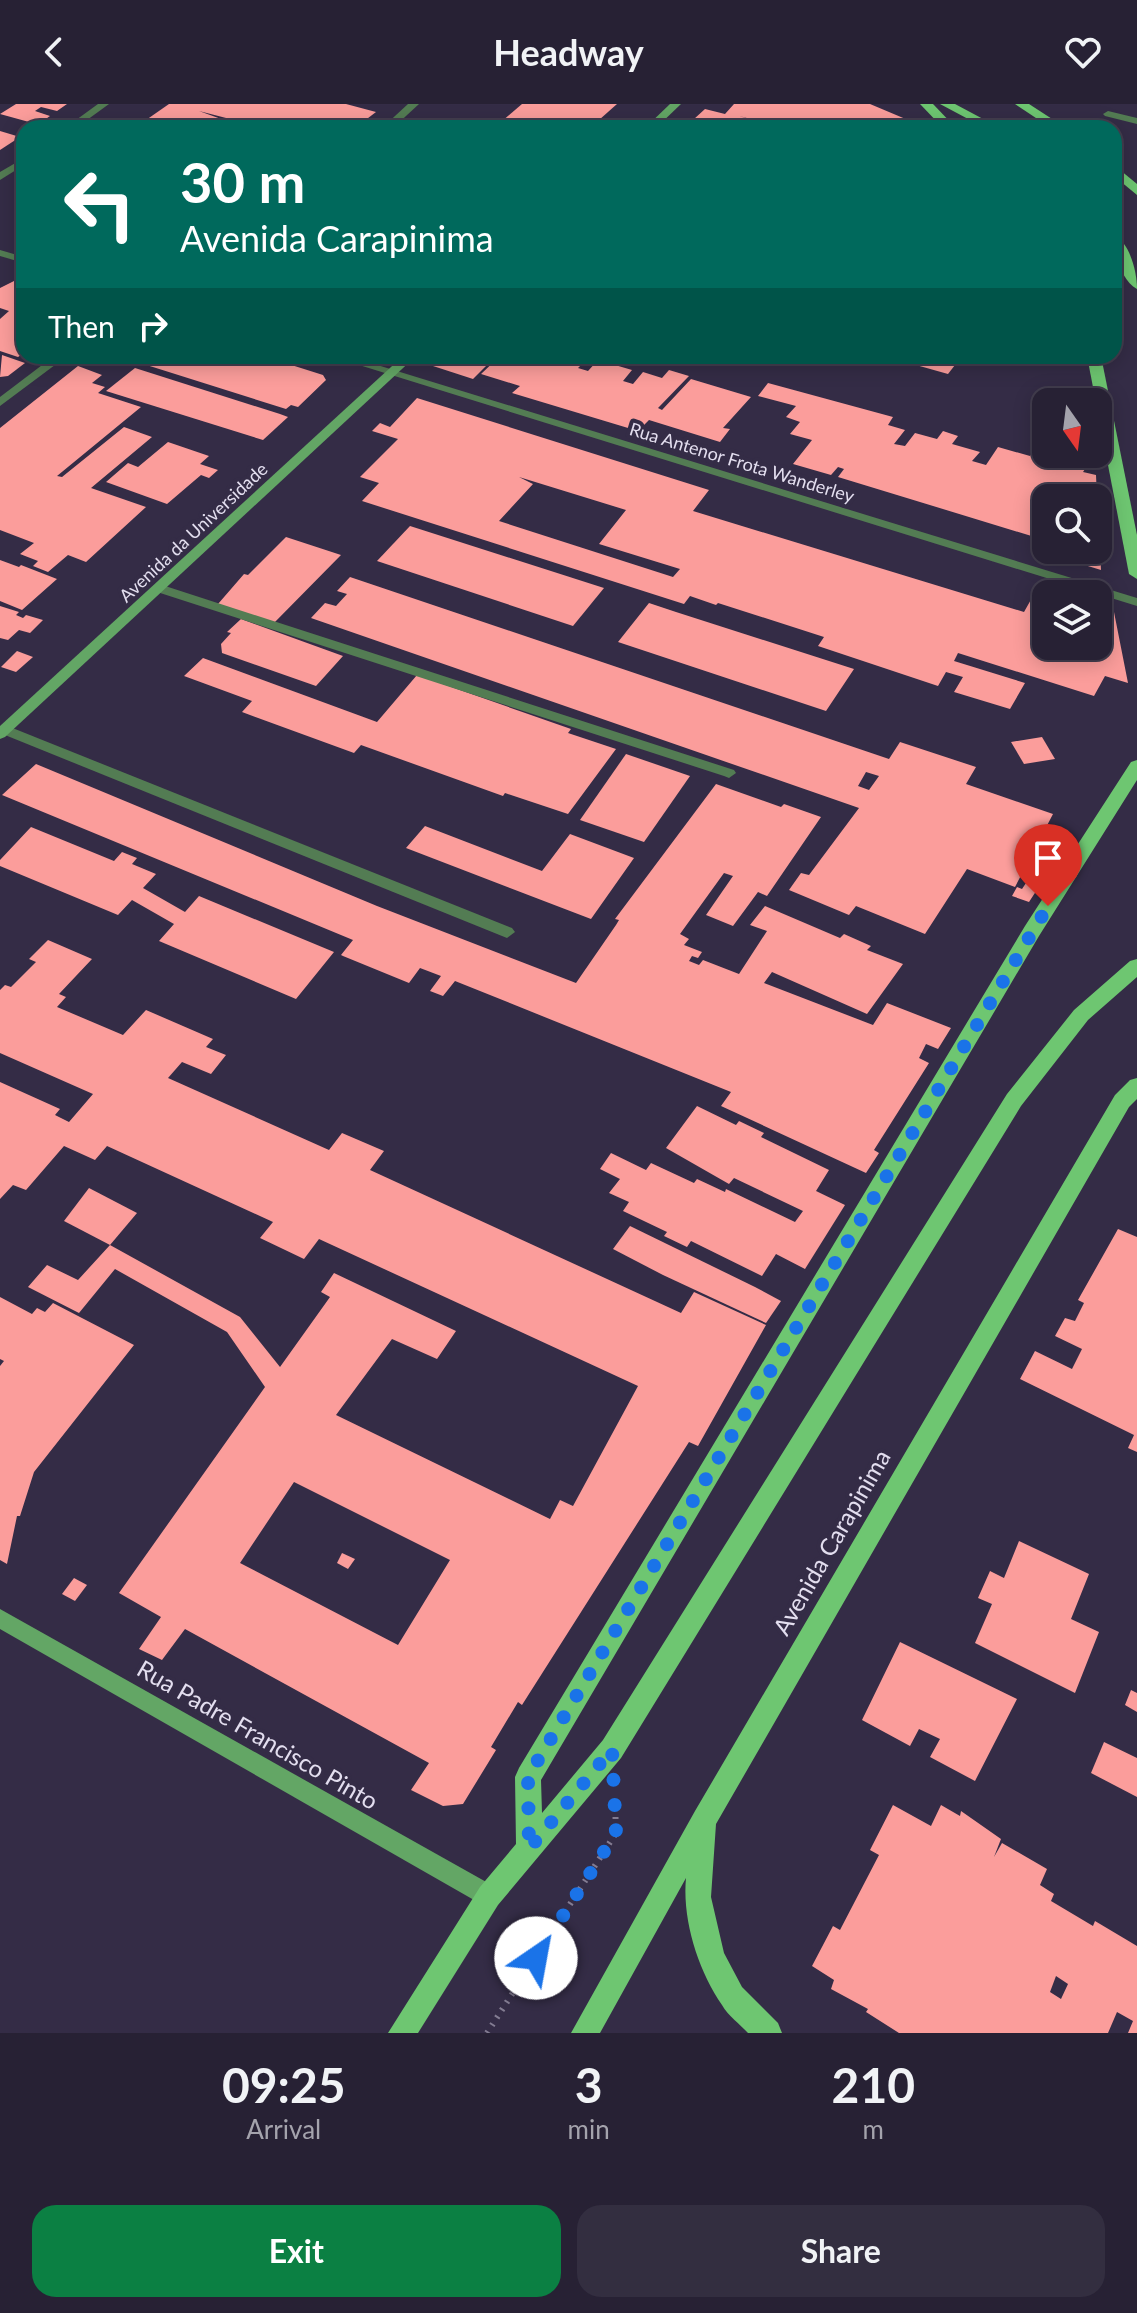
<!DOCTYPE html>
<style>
body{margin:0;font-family:Lato,sans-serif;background:#332e40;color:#f1f3f6;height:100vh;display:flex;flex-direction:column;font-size:30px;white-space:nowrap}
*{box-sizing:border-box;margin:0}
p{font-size:26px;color:#a4a3ac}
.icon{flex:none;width:44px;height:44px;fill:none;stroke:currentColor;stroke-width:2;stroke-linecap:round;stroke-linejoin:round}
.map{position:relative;height:1929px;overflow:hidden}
.drawer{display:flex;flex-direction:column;background:#272134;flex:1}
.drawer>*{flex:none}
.hud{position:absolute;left:16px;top:16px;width:1106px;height:244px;border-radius:24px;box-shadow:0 4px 20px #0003,0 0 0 2px #433e4f;background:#00695c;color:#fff;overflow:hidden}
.needle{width:52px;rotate:166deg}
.tools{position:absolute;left:1032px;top:284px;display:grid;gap:16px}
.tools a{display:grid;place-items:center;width:80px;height:80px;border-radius:16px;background:#272134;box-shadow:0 4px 20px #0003,0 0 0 2px #433e4f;font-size:40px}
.pin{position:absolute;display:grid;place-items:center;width:68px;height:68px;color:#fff;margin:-82px -34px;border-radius:50% 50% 50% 0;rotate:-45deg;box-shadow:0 0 8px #0007}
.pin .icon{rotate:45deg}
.me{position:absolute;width:88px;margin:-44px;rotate:33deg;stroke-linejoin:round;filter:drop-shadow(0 0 6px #0008)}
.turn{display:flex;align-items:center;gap:28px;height:168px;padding:0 32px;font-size:36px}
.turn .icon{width:104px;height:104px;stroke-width:2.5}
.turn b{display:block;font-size:56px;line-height:68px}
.then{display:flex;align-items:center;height:76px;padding:0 32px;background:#0003;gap:16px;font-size:30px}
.eta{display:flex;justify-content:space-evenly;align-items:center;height:136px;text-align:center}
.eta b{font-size:48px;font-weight:700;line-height:56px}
.cta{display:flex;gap:16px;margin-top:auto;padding:16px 32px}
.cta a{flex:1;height:92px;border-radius:24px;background:#0b8043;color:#fff;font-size:32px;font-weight:700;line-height:92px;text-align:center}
.cta a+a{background:#332e40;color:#f1f3f6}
header{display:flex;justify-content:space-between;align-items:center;height:104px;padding:0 32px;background:#272134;font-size:36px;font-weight:700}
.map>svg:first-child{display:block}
.building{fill:#fb9d9b;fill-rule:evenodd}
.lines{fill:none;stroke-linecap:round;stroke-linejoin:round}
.path{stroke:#837c92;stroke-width:6;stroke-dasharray:2 7;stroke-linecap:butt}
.lane{fill:#537c53;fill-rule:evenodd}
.street{fill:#537c53;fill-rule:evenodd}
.secondary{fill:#63a665;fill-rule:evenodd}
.primary{fill:#6ec671;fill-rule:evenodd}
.route{stroke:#1a73e8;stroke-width:14;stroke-dasharray:0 25.2}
.labels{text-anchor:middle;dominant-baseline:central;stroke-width:8;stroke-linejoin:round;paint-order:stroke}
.far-street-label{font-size:18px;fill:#e3deef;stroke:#342c46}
.near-street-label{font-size:24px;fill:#e3deef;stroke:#342c46}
</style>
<header><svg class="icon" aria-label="back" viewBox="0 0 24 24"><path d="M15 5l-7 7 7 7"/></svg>Headway<svg class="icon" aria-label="heart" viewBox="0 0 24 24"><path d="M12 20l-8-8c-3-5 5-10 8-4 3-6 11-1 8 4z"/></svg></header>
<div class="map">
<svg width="1137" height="1929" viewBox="0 0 1137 1929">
<rect width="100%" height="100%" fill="#342c46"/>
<!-- building -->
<g class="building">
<polygon points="16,0 67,0 57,7 41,3 35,7 50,12 33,24 23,23 29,18 0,10"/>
<polygon points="169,0 346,0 376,8 355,24 265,24 199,7 235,20 230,24 181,24 146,16"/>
<polygon points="522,0 617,0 590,24 494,24"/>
<polygon points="734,0 870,0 927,24 884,24 860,18 855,24 786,24 739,12 762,19 757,24 705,24 710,19 722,19 694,15 705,5 725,10"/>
<polygon points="0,27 20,33 0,46"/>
<polygon points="14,177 24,180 24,249 18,253 0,247 0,215 9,207 0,204 0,184"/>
<polygon points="2,251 25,259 8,272 0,273"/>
<polygon points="118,252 263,252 323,271 326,276 298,303 291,301 286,305"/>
<polygon points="443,252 496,252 473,275 433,262"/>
<polygon points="500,252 583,252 588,254 578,264 588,267 598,256 632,266 623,277 633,280 643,268 662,274 669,266 689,272 658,304 662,306 691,275 751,293 723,324 730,325 720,338 649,316 638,327 512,289 520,282 481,270"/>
<polygon points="884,252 962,252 948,270"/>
<polygon points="78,262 102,271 92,279 105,283 98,289 141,303 57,372 62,373 124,323 152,333 91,384 146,403 86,458 68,451 48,468 33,462 38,457 20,450 34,439 0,426 0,324"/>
<polygon points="135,264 280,310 288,313 263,336 106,287"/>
<polygon points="768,279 893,313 888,321 905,326 894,340 905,342 915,329 937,335 943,327 958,332 952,340 980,348 972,357 986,361 998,343 1030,352 1046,327 1046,350 1095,350 1083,368 1096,371 1097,394 1046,394 1046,446 1100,446 1101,466 1032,445 1038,434 838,373 844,365 838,363 831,371 793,360 812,336 790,330 800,318 786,313 796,302 758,292"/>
<path d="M417,294L709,386L693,407L1024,508L1037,485L1046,488V542H1098V504L1114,508L1128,579L1105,572L1094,592L958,549L954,557L1025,579L1010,605L954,588L963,573L946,568L938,582L818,542L824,533L718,499L716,501L690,492L684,500L362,397L379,379L360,373L398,335L372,327L380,319L390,323ZM519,373L626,406L599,440L680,465L673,473L499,417L533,380Z"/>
<polygon points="168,338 209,352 200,360 218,366 209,374 201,371 167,400 106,378 128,359 138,363"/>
<polygon points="410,422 604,484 573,522 377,457"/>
<polygon points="286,433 341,451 273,520 218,500 244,470 248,471"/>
<polygon points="0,456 19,463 21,461 57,475 22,506 0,497"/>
<path d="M350,473L889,655L900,638L976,663L966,680L1053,710L1015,783L967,765L925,830L856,802L849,811L789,786L801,769L809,771L859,704L311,514L325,499L336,502L347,490L337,487ZM866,668L879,672L869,686L858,682Z"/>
<polygon points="649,499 676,508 854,565 826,607 618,538"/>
<polygon points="0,502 19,508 16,511 23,514 26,511 43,516 30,529 19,526 8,536 0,534"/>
<polygon points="241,515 343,552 316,582 222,549 221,540 231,529 227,528"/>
<polygon points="17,547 33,553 16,568 1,563"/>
<polygon points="203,554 377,618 417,571 571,625 568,629 616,645 568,710 505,689 503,692 361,641 354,649 242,608 252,597 184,572"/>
<polygon points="1042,633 1055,655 1024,660 1011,638"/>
<polygon points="626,650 690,672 644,738 580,716"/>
<polygon points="36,660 377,802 576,879 616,821 619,816 615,815 716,680 781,703 784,700 821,713 767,792 758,788 733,822 706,811 733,772 724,769 680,830 689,835 684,841 702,848 698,854 692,852 689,857 699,861 703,856 739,870 767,827 750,821 765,802 840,834 844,830 871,842 867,846 903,860 867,910 772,868 764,879 873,921 887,899 951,924 938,945 926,940 919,954 929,959 874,1046 879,1049 866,1069 721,1002 731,988 455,877 443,892 430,887 441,872 420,864 409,879 343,852 341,851 353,836 2,691"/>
<polygon points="425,722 542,767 570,730 634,754 591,815 406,744"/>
<polygon points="31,723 114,757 122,748 137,754 132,760 156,770 143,784 185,808 199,792 334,848 296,895 159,837 174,820 132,796 118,811 0,762 0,756"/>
<polygon points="1036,764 1048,769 1029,798 1012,792 1017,783 1022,785"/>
<path d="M48,836L92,855L59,890L66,893L57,903L123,931L146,906L213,935L206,943L226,951L211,970L182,958L168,974L329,1046L342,1029L384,1047L370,1066L681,1209L694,1188L766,1221L698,1342L689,1338L522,1601L518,1598L491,1643L496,1646L463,1700L443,1702L411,1686L429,1659L185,1525L162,1556L139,1545L161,1513L119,1489L265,1283L227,1228L115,1165L79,1209L28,1183L47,1161L78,1176L110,1141L240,1213L280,1263L330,1193L321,1188L334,1169L456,1227L437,1255L392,1235L336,1311L550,1415L560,1396L573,1402L638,1282L319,1135L304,1155L260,1134L273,1118L107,1042L95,1056L64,1042L26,1086L13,1081L0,1095V978L60,1005L55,1011L69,1018L93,990L0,949V886L5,881L11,883L36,858L29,855ZM294,1378L450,1456L398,1541L240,1459Z"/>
<polygon points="697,1002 736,1021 739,1017 764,1029 761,1033 829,1066 816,1087 845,1101 805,1165 776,1150 762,1172 691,1137 687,1143 664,1132 667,1128 623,1107 629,1098 609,1089 620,1075 600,1065 611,1049 646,1066 651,1059 694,1079 697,1075 725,1088 726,1085 795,1118 803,1107 734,1074 729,1080 666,1044"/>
<polygon points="89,1084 137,1109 110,1141 64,1117"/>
<polygon points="630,1122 755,1183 781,1197 766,1219 663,1171 613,1145"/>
<polygon points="1118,1125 1137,1133 1137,1348 1128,1344 1134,1331 1020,1275 1035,1247 1072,1265 1082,1245 1055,1232 1065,1214 1075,1217 1084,1199 1078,1196"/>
<polygon points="0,1193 32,1210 37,1204 45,1208 53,1199 134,1241 34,1368 20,1412 17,1412 7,1460 0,1456 0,1262 4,1257 0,1255"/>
<polygon points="1019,1437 1089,1470 1071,1515 1099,1528 1075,1589 975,1539 992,1500 978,1494 990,1467 1004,1474"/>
<polygon points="342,1449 355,1455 348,1465 337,1459"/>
<polygon points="74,1474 87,1481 75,1497 62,1490"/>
<polygon points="900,1538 1017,1595 975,1677 930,1653 940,1635 919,1625 910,1642 862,1616"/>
<polygon points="1131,1586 1137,1589 1137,1608 1125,1601"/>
<polygon points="1104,1638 1137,1654 1137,1693 1091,1669"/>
<path d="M893,1701L931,1722L941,1701L960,1712L961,1707L1001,1735L994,1753L1002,1739L1047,1765L1040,1781L1054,1790L1051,1797L1093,1822L1095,1817L1137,1842V1929H1128L1133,1917L1117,1908L1108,1929H899L866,1908L868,1905L831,1885L834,1876L812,1862L833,1822L840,1826L879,1751L870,1746ZM1056,1872L1068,1880L1061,1895L1050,1888Z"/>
</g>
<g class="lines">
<!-- path -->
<polyline class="path" points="487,1929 616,1729 615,1698"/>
<!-- lane -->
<g class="lane">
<polygon points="408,0 419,0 393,24 382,24"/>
<polygon points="5,621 512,824 515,828 507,834 502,832 0,629 0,623"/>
</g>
<!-- street -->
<g class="street">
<polygon points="98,0 109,0 76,24 65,24"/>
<polygon points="1108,7 1137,14 1137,20 1105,12 1103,10"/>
<polygon points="24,54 24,61 0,76 0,68"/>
<polygon points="0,146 24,153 24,159 0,152"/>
<polygon points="54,252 67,252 0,302 0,293"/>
<polygon points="330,252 348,252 1137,494 1137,502"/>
<polygon points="1064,252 1078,252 1079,253 1073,256"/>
<polygon points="159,480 734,666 736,669 729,674 724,672 154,487 153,484"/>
</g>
<!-- secondary -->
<g class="secondary">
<polygon points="670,0 681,0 656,24 645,24"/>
<polygon points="403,252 416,252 5,633 0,635 0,622"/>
<polygon points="0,1505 497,1784 500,1792 497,1800 489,1803 481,1800 0,1525"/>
</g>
<!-- primary -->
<g class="primary">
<polygon points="920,0 933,0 956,24 943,24"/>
<polygon points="940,0 955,0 1000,24 985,24"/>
<polygon points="1015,0 1029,0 1066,24 1051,24"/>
<polygon points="1114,61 1137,80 1137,91 1114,72"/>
<path d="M1114,131C1130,139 1137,168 1137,185C1121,177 1114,148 1114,131Z"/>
<polygon points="1087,252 1101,252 1137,431 1137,475 1129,470"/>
<polygon points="1137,656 1137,676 1039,832 541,1676 542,1709 603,1636 1007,990 1074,906 1130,857 1137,855 1137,873 1088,916 1021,1002 621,1654 498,1801 418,1929 388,1929 480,1783 516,1740 515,1673 519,1664 1025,822 1131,658"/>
<path d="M1137,974V995L1129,1003L716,1720L711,1793L724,1849L742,1883L778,1919L782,1929H748C740,1920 728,1912 722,1901C698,1866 682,1816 686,1774L600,1929H571L695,1707L1115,991L1130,976Z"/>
</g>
</g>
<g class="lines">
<!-- route -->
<polyline class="route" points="536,1854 616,1729 612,1645 529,1745 528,1673 1048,802"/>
</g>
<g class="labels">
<!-- far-street labels -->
<g class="far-street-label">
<text transform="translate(742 358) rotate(17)">Rua Antenor Frota Wanderley</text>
<text transform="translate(193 428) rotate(-43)">Avenida da Universidade</text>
</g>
<!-- near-street labels -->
<g class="near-street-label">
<text transform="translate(831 1438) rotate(-60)">Avenida Carapinima</text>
<text transform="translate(258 1630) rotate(30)">Rua Padre Francisco Pinto</text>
</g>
</g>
</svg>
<div class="tools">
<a><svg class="needle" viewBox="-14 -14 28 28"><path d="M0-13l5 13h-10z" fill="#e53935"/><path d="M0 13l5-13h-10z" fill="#a4a3ac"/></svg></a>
<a><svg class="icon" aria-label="search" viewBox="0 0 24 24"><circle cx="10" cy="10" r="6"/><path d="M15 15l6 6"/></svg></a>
<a><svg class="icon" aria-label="layers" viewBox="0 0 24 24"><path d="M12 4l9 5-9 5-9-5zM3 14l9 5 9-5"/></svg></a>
</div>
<div class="pin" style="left:1048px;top:802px;background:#d93025"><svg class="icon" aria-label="arrive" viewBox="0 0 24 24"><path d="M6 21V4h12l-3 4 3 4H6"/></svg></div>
<svg class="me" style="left:536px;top:1854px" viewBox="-20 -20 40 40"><circle r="19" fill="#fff"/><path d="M0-13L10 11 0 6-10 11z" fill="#1a73e8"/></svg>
<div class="hud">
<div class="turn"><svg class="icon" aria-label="left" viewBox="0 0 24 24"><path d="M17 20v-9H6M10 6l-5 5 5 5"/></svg><div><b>30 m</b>Avenida Carapinima</div></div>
<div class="then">Then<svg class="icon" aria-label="right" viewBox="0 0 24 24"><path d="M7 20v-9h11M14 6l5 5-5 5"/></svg></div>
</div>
</div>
<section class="drawer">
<div class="eta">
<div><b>09:25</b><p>Arrival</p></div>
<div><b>3</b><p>min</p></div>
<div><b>210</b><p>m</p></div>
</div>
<div class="cta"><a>Exit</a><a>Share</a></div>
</section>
